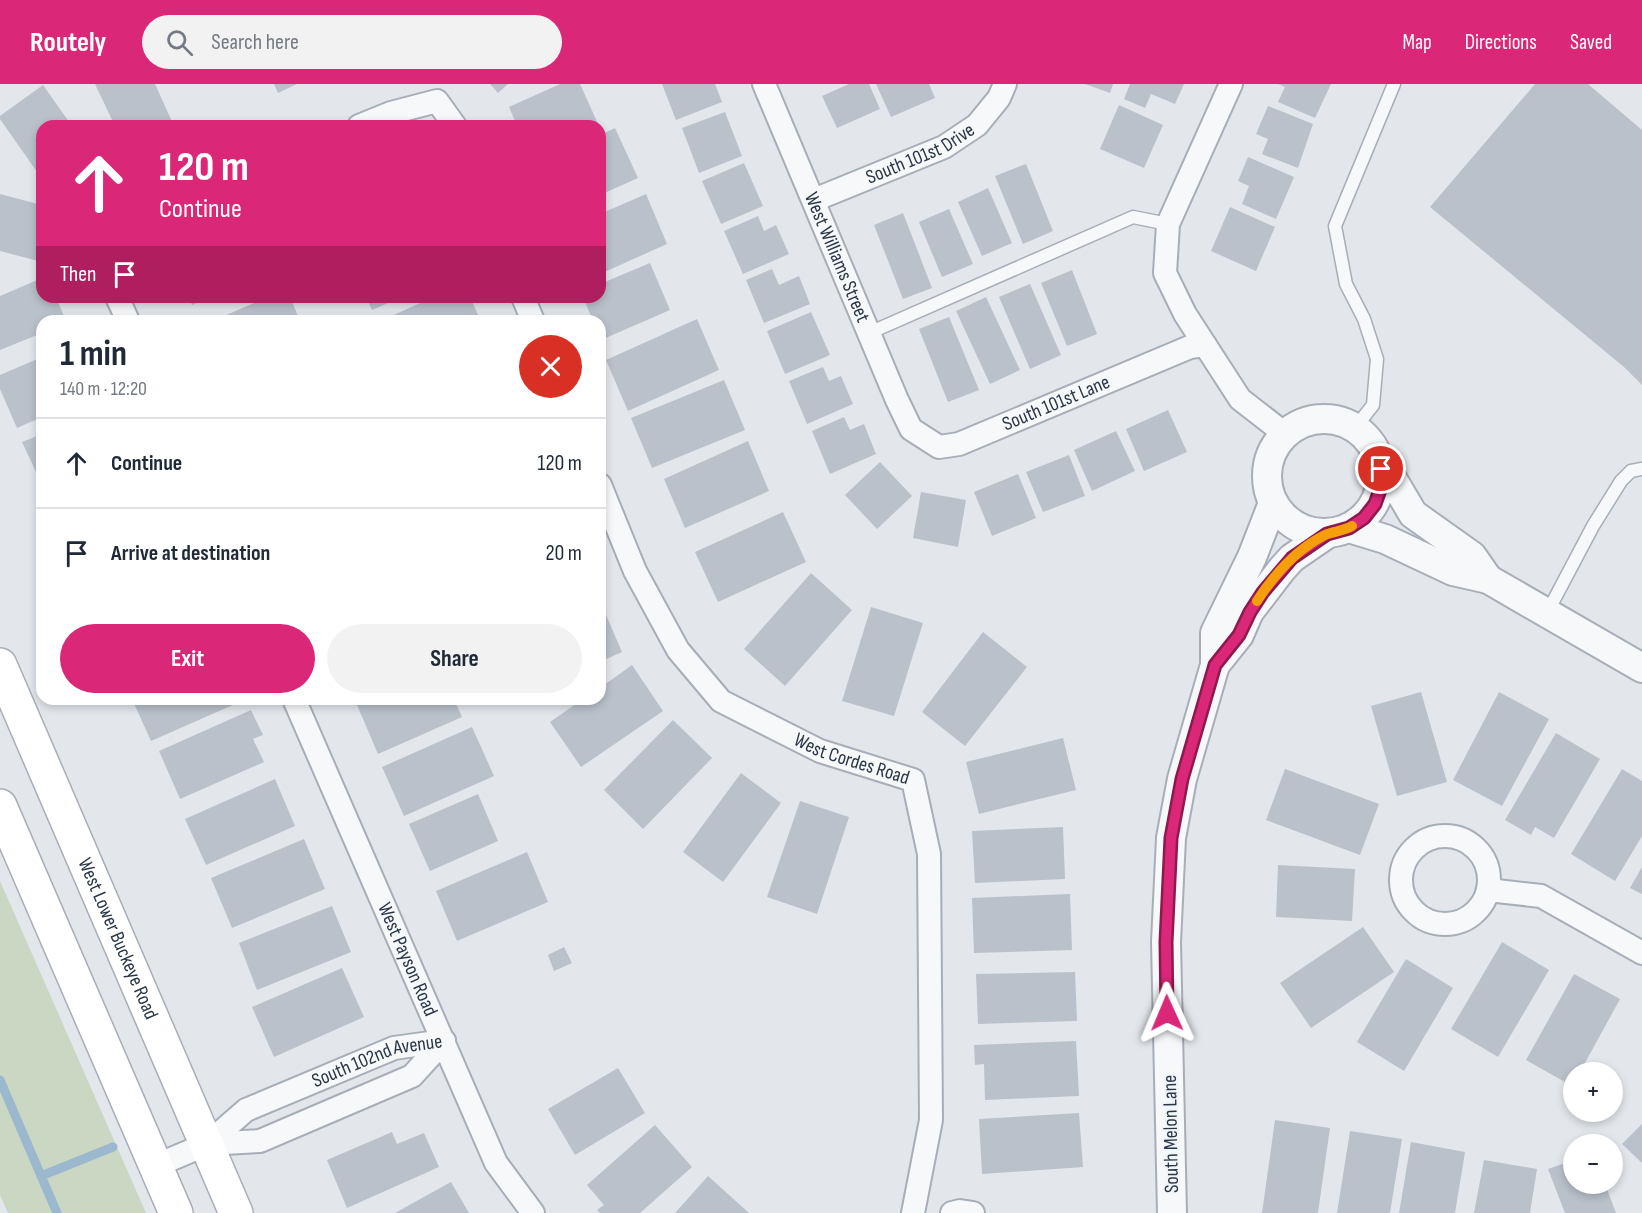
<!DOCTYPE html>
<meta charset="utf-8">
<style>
body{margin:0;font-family:"Sofia Sans Condensed",sans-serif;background:#f2f2f3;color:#1f2937;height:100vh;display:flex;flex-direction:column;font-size:22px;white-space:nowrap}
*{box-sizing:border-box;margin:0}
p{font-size:20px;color:#747a83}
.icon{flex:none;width:33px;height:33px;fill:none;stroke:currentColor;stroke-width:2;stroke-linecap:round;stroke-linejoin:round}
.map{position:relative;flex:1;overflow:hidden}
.sheet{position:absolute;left:36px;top:231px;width:570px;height:390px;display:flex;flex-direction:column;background:#fff;border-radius:18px;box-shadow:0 3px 9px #0003}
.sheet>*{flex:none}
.top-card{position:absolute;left:36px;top:36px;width:570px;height:183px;border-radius:18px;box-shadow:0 3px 9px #0003;background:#db2777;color:#fff;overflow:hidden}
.tools{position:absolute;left:1563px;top:978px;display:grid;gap:12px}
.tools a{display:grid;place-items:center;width:60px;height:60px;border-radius:50%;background:#fff;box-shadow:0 3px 9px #0003;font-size:30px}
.pin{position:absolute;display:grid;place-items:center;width:51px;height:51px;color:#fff;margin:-26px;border:3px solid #fff;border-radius:50%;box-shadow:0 2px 6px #0007}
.me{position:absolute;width:66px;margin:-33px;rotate:359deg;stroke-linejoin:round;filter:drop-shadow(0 0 4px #0008)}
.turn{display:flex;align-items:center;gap:21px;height:126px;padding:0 24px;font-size:27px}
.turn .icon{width:78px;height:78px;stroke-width:2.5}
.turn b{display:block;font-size:42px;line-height:51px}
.then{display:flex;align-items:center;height:57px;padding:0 24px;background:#0003;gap:12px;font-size:22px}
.round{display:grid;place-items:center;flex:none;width:63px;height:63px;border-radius:32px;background:#f2f2f3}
.head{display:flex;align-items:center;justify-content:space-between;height:102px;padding:0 24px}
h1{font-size:36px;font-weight:700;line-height:45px}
.action{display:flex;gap:12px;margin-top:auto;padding:12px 24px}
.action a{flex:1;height:69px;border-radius:36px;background:#db2777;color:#fff;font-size:24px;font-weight:700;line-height:69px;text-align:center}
.action a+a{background:#f2f2f3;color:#1f2937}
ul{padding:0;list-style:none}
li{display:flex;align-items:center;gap:18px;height:90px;padding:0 24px;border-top:2px solid #e0e1e3}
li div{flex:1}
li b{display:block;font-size:22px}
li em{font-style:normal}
header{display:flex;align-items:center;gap:36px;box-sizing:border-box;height:84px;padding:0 30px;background:#db2777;color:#fff}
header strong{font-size:28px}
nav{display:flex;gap:33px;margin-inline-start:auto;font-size:21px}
.search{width:420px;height:54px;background:#f2f2f3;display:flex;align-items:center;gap:15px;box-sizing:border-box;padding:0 21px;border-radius:33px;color:#747a83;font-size:22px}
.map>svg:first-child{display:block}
.green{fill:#cad7c3}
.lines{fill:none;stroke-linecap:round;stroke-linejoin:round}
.stream{stroke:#9bb8cf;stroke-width:9}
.building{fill:#bac1cb}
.service-casing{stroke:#a7aeb7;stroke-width:15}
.minor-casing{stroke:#a7aeb7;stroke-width:26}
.tertiary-casing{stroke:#a7aeb7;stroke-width:32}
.secondary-casing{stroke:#a7aeb7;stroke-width:36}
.service{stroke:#f7f8fa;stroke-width:12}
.minor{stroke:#f7f8fa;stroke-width:22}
.tertiary{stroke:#f7f8fa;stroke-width:28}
.secondary{stroke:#fff;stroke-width:33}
.route-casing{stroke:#8e194d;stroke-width:15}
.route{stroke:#db2777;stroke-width:10}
.slow{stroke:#f59e0b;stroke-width:10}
.labels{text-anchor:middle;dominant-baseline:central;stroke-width:4.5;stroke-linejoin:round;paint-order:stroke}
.street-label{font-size:20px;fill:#293647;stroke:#f3f6f9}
</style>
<header>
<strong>Routely</strong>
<div class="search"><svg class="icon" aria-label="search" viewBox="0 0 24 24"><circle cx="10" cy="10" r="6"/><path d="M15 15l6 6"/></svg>Search here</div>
<nav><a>Map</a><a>Directions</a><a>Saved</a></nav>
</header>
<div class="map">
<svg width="1642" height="1129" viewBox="0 0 1642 1129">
<rect width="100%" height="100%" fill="#e3e7ec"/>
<!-- green -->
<polygon class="green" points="0,797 146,1129 8,1129 0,1111"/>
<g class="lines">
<!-- stream -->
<g class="stream">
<polyline points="0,996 57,1129"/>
<polyline points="41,1092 113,1063"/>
</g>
</g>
<!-- building -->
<g class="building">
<polygon points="95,0 155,0 174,42 115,42"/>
<polygon points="274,0 297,0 278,9"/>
<polygon points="490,0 508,0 498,9"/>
<polygon points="560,0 580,0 599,42 517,42 509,23"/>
<polygon points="662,0 715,0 722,18 676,36"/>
<polygon points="849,0 869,0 880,25 837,44 822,12"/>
<polygon points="876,0 929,0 935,14 891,33"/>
<polygon points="1085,0 1113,0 1110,9"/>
<polygon points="1130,0 1184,0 1175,20 1151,10 1145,24 1124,15"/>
<polygon points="1278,0 1331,0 1315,34 1278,18 1285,3"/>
<polygon points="1535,0 1588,0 1642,46 1642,301 1624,283 1430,123"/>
<polygon points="43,1 72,42 42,42 42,95 0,35 0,32"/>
<polygon points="1119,21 1163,41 1144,84 1100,65"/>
<polygon points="1268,22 1313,40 1298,84 1262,70 1268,55 1256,50"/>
<polygon points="725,28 742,72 699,89 682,44"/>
<polygon points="615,44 638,94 600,111 600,51"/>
<polygon points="1248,73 1294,93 1276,135 1242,120 1249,102 1238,97"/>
<polygon points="744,79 763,122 721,140 702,97"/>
<polygon points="1026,80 1053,147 1023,160 995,92"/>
<polygon points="988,104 1012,159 982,172 958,118"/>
<polygon points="0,110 42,121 42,178 0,167"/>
<polygon points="646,110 667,160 600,190 600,130"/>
<polygon points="1230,123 1275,143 1256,187 1211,167"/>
<polygon points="949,125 973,180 942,193 919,138"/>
<polygon points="903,129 932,204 903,215 874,141"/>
<polygon points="758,132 764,147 776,141 789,170 743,190 724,147"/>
<polygon points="650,179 670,226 601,256 600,237 593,237 583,213 600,213 600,200"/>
<polygon points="772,185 779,201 799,192 810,220 764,239 746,196"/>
<polygon points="1072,186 1097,250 1067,262 1041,199"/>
<polygon points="42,194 42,213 56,213 66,237 42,237 42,249 0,266 0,212"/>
<polygon points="1030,200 1061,271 1030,285 999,213"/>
<polygon points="189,213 211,213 192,221"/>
<polygon points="267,213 290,213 300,237 213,237"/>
<polygon points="366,213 402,213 372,226"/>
<polygon points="434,213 470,213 481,237 380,237"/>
<polygon points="986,213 1020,286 990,300 956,227"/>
<polygon points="811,228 830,271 785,290 767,247"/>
<polygon points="949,233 979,306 948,318 919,245"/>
<polygon points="697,235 719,286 628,327 606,276"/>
<polygon points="42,273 42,333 17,344 0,305 0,291"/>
<polygon points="823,283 829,297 841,292 853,320 807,340 789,297"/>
<polygon points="724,296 745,346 652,384 631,334"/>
<polygon points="1168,326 1187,368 1144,387 1126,345"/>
<polygon points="844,333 850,346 864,340 876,370 830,390 812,347"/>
<polygon points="1116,347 1135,387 1092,407 1074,366"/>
<polygon points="42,350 42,401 22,358"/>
<polygon points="748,357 769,407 685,444 664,395"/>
<polygon points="1069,371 1085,412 1043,428 1026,388"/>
<polygon points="880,378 912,412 877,445 845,411"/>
<polygon points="1018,390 1036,434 992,452 974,408"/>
<polygon points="921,408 966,416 958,463 913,454"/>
<polygon points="783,428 806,478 718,518 695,468"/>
<polygon points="811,489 852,526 785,602 744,565"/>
<polygon points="600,517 622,568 600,578"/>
<polygon points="871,523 923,539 894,632 842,617"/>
<polygon points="983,548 1027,583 965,662 922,628"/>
<polygon points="632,581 663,627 581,683 550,638 583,615 600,615 600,604"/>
<polygon points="1421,608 1447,698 1397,712 1371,622"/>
<polygon points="1499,608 1549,635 1502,722 1453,696"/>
<polygon points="132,615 241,615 242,617 151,657"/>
<polygon points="370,615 454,615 462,633 378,670 357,621"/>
<polygon points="251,626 263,651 253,655 264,678 180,715 159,667"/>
<polygon points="673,636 712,674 643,745 604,706"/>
<polygon points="472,643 494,692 404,732 382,683"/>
<polygon points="1556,649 1600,675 1554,754 1535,743 1531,751 1505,736"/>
<polygon points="1063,654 1076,706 979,730 966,678"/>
<polygon points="1285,685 1379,720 1360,771 1266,736"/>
<polygon points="1622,685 1642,697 1642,752 1615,797 1571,770"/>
<polygon points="741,689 781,719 723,798 683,768"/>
<polygon points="275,695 295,742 206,781 185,735"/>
<polygon points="478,710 498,757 430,787 409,740"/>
<polygon points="800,717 849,733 817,830 767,813"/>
<polygon points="1063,743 1065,795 975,799 972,747"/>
<polygon points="304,755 325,805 232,844 211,794"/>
<polygon points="527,768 548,818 457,857 436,807"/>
<polygon points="1278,781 1355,785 1352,837 1276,833"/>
<polygon points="1642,783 1642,810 1630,804"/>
<polygon points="1070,810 1072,866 974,869 972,814"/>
<polygon points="332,822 351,868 257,906 239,859"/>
<polygon points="1363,843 1394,888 1311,944 1280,899"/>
<polygon points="1502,858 1549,886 1498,973 1451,945"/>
<polygon points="564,863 572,879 554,887 548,871"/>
<polygon points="1406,875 1453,904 1404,987 1357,958"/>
<polygon points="342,884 364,933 274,973 252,923"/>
<polygon points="1075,888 1077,937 978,940 976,890"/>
<polygon points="1574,890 1620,915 1580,988 1574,988 1572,1002 1526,976"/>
<polygon points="1076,957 1079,1012 985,1016 984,980 975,981 974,961"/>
<polygon points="618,984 645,1029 575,1071 548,1025"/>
<polygon points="1079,1029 1083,1083 982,1090 979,1035"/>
<polygon points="1275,1036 1330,1044 1318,1129 1262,1129"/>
<polygon points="1642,1040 1642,1079 1622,1060"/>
<polygon points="655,1041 692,1083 640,1129 600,1129 597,1126 604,1121 587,1101"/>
<polygon points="1350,1047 1402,1055 1390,1129 1337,1129"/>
<polygon points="392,1048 397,1060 424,1049 439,1083 347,1124 327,1076"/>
<polygon points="1411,1058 1465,1068 1455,1129 1399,1129"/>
<polygon points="1484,1076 1537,1085 1530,1129 1474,1129"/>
<polygon points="1574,1076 1574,1100 1605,1100 1616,1129 1565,1129 1548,1085"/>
<polygon points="708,1092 749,1129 675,1129"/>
<polygon points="451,1098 469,1129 395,1129"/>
</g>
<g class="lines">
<defs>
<g id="service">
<polyline points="869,249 1133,133 1168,140"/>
<polyline points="1352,342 1358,340 1373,321 1377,275 1364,235 1346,200 1335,142 1394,0"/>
<polyline points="1547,529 1593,442 1621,397 1631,387 1642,385"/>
</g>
<g id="minor">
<path id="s1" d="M764,0L897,316L911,345L939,363L959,360L1190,263L1205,261"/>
<polyline points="1231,0 1168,140 1165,189 1185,230 1240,315 1285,350"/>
<polyline points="359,42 391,29 437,17 455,42"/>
<path id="s2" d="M814,116L944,63L977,41L999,14L1005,0"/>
<polyline points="117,213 128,237"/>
<polyline points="523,213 533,237"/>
<path id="s3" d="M600,401L635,487L678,566L721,617L820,667L913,696L929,770L931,1036L913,1129"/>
<path id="s4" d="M294,615L496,1079L533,1129"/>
<circle cx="1445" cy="796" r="44"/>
<polyline points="1488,806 1541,812 1642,869"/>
<polyline points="207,1060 260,1057 412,992 444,957"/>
<path id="s5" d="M155,1082L207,1060L246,1026L394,964L444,957"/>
<polyline points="952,1129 960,1127 973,1129"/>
</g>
<g id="tertiary">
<circle cx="1324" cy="392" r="57"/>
<polyline points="1381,376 1413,430 1472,472 1488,495"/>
<polyline points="1349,444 1385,455 1453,487 1488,495 1642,584"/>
<polyline points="1215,581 1239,551 1249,528 1282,485 1292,474 1327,450"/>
<polyline points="1172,1129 1166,858 1171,754 1182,695 1215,581 1215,549 1252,473 1273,419"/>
</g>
<g id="secondary">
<path id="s6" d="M0,581L236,1129"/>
<polyline points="0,722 176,1129"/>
</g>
</defs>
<!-- service casing -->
<use href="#service" class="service-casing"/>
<!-- minor casing -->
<use href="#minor" class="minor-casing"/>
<!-- tertiary casing -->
<use href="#tertiary" class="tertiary-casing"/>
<!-- secondary casing -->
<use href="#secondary" class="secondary-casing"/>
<!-- service -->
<use href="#service" class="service"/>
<!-- minor -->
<use href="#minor" class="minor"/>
<!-- tertiary -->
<use href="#tertiary" class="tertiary"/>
<!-- secondary -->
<use href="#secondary" class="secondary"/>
</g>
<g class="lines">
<defs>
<polyline id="route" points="1167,929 1166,858 1171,754 1182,695 1215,581 1239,551 1250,528 1263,508 1292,474 1327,450 1349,444 1364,434 1375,420 1381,403 1381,385"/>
</defs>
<!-- route casing -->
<use href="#route" class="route-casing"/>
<!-- route -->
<use href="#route" class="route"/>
<!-- slow -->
<path class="slow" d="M1257,517C1274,491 1297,465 1325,451C1334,447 1344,447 1352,442"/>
</g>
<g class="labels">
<!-- street labels -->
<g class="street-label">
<text stroke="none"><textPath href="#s2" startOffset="116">South 101st Drive</textPath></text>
<text stroke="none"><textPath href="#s1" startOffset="188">West Williams Street</textPath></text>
<text stroke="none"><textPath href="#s1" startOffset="534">South 101st Lane</textPath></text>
<text stroke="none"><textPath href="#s3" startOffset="393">West Cordes Road</textPath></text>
<text stroke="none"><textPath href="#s6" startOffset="298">West Lower Buckeye Road</textPath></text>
<text stroke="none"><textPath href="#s4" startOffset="284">West Payson Road</textPath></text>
<text stroke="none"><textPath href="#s5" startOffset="249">South 102nd Avenue</textPath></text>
<text transform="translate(1171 1050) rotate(-91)">South Melon Lane</text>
</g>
</g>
</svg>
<div class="tools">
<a>+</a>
<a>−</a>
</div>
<div class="pin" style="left:1381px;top:385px;background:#d93025"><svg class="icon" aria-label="arrive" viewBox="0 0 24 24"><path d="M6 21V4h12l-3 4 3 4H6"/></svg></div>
<svg class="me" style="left:1167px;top:929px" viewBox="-20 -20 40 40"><path d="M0-17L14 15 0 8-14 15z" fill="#db2777" stroke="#fff" stroke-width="4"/></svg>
<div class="top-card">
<div class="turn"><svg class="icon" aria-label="ahead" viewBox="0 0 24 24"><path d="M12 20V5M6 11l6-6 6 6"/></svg><div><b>120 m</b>Continue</div></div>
<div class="then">Then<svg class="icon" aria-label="arrive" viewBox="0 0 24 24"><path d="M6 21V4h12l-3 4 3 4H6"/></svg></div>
</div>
<section class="sheet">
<div class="head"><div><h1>1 min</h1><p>140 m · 12:20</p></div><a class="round" style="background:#d93025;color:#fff"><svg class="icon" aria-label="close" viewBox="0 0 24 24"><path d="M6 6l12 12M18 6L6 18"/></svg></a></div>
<ul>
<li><svg class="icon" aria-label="ahead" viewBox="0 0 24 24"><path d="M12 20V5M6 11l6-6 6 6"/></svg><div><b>Continue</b></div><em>120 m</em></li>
<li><svg class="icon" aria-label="arrive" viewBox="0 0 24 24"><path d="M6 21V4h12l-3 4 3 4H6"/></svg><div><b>Arrive at destination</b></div><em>20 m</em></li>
</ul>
<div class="action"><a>Exit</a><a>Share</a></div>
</section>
</div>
